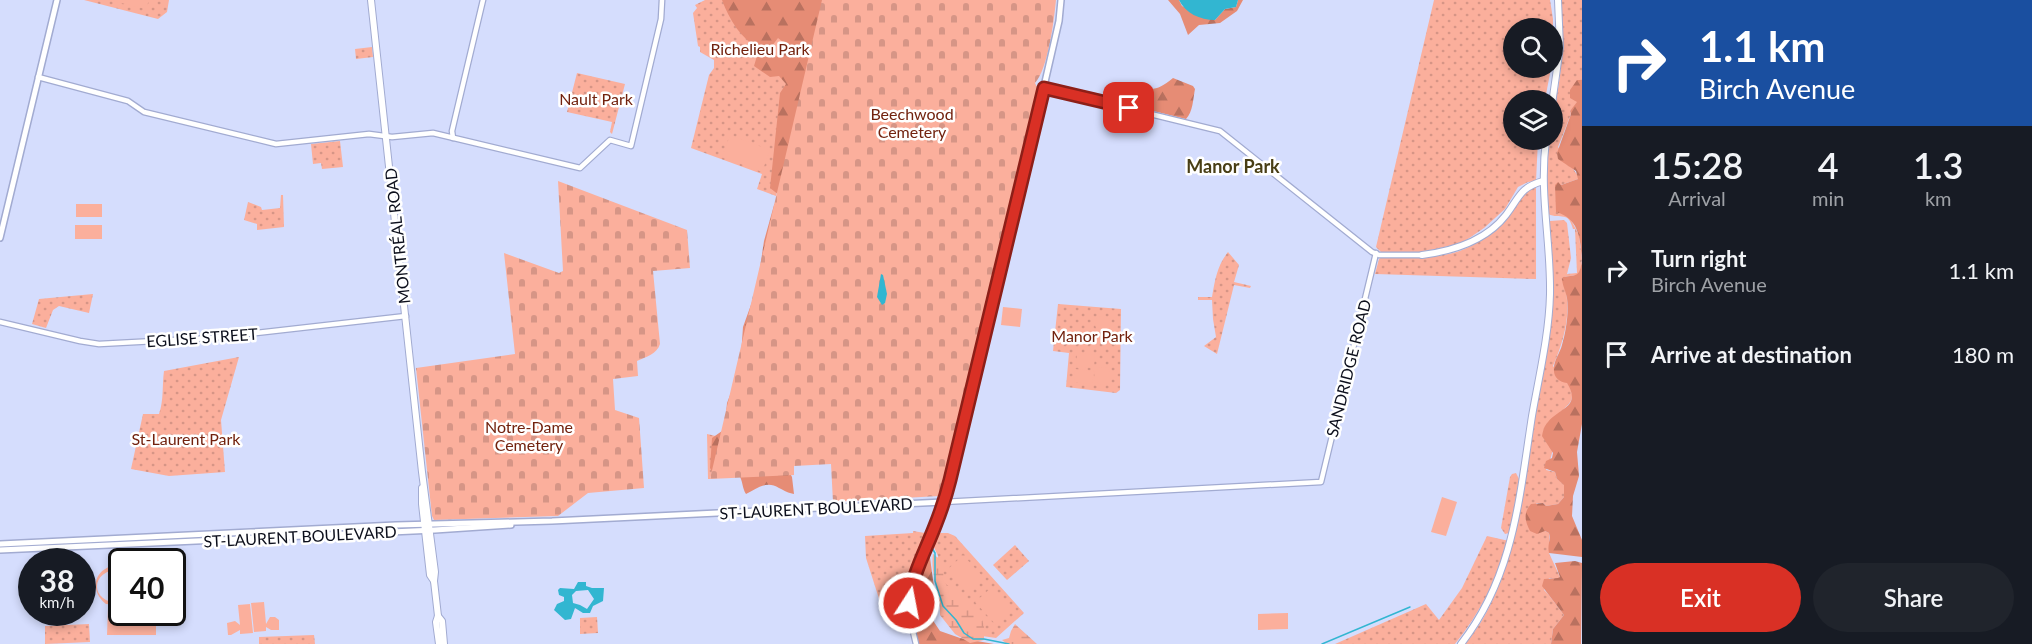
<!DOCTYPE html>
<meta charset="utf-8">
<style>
body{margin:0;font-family:Lato,sans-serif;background:#20242c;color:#f1f3f6;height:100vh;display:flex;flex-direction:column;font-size:22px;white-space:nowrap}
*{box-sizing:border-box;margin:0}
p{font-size:20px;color:#9ea1a6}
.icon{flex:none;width:33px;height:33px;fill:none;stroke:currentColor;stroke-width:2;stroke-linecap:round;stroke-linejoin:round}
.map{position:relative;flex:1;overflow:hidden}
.sheet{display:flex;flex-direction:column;background:#171b24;width:450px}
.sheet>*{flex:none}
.guide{background:#1a4fa0;color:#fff;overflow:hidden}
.controls{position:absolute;left:1503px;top:18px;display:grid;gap:12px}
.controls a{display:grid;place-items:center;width:60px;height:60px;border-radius:50%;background:#171b24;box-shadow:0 3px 9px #0003;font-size:30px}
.speed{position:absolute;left:18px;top:548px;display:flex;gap:12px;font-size:30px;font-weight:700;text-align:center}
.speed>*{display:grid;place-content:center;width:78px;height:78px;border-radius:50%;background:#171b24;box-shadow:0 3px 9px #0003;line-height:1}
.speed small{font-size:15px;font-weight:400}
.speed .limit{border:3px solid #111;border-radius:9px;background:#fff;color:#111}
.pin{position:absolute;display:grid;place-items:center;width:51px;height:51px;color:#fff;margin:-26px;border-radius:12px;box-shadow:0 3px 9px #0006}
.me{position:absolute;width:66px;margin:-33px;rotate:11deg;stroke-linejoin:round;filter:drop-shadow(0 0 4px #0008)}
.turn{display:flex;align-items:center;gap:21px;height:126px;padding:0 18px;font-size:27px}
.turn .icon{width:78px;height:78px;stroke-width:2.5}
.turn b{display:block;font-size:42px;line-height:51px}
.eta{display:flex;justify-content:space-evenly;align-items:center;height:102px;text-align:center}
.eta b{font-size:36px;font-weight:600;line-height:42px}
.primary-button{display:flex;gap:12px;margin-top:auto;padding:12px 18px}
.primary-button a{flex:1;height:69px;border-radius:36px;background:#d93025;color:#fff;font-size:24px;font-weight:600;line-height:69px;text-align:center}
.primary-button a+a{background:#20242c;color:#f1f3f6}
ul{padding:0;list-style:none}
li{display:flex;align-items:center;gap:18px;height:84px;padding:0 18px}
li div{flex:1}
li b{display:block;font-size:22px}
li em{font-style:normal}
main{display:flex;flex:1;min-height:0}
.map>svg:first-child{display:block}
.grass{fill:url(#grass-dots)}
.forest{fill:url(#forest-firs)}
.wetland{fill:url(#wetland-marsh)}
.cemetery{fill:url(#cemetery-stones)}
.garden{fill:#fbaf9c}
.water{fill:#32b6d1;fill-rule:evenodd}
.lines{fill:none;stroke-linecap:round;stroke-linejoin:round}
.stream{stroke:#32b6d1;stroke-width:1.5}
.tertiary-casing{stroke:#a2abd1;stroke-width:7}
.secondary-casing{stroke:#a2abd1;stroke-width:8}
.primary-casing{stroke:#a2abd1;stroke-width:8}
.tertiary{stroke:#fff;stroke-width:4.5}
.secondary{stroke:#fff;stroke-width:5}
.primary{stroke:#fff;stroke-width:6}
.route-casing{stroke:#8d1f18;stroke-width:15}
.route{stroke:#d93025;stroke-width:10}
.labels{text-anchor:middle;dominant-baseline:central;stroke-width:5;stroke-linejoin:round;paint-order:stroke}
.park-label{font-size:16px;fill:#72220e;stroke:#fff}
.street-label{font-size:16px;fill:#0c0f1c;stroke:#fff}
.neighbourhood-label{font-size:18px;font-weight:bold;fill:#483e15;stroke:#fff}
</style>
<main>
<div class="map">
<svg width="1582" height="644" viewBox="0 0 1582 644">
<defs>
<pattern id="grass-dots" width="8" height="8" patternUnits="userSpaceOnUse" patternTransform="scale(1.5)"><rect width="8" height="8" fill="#fbaf9c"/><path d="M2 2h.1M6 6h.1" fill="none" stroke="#d69586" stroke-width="1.8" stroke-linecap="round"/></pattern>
<pattern id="forest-firs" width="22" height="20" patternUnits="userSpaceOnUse" patternTransform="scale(1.5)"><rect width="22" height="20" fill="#e68c75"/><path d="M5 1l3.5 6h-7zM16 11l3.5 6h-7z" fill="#b9715f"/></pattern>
<pattern id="wetland-marsh" width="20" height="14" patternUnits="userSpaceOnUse" patternTransform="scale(1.5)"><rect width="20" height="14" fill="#fbaf9c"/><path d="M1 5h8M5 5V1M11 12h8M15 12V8" fill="none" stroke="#d69586"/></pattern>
<pattern id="cemetery-stones" width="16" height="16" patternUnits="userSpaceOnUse" patternTransform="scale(1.5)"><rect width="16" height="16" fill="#fbaf9c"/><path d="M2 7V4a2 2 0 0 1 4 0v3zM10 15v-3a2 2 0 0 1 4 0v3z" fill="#d69586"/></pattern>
</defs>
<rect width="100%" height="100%" fill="#d5ddfd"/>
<!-- grass -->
<g class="grass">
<polygon points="84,0 169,0 167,12 158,19"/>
<polygon points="705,0 822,0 776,196 757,189 762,174 691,148 709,75 714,68 714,60 700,52 700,47 698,46 693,13 697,8 695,5"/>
<polygon points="1434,0 1550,0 1553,19 1553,49 1552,28 1514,28 1514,68 1551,68 1545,100 1514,100 1514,140 1538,140 1536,181 1528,182 1518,187 1505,209 1484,228 1462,243 1422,252 1381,252 1376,247"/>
<path d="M1560,0H1582V80H1578L1577,104L1570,111L1571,114L1558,147L1578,176V179L1561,185L1566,215L1571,220L1579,235L1582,260L1580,273L1577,275L1564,277C1563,286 1567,292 1567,300C1569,323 1562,345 1553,366C1560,374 1571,384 1572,394C1573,404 1564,406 1561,414C1554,433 1555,452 1546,470L1555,472L1557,479L1565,485L1564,497L1558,504L1546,506L1543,503H1536L1545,531L1549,533V553L1560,577L1558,579L1549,578L1544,590L1548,594L1564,615L1553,629L1551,644H1465C1491,614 1504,575 1514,537L1547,344L1549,223L1550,221L1564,220L1567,223L1571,258L1567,274L1577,273L1575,229H1573C1568,210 1561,220 1548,214L1545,181L1548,140H1552C1553,120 1555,107 1558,89C1563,60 1564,29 1560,0Z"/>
<polygon points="372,47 373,57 356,59 355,49"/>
<polygon points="577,73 625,84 612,134 610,132 612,122 567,112"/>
<polygon points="340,141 343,167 322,169 321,163 313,164 311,144"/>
<path d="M1536,186V279L1375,274L1379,259L1382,257C1415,257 1456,261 1483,238C1502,222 1513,198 1536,186Z"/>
<polygon points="281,195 283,195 284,227 257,230 257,224 244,220 248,202 261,207 262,210 280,208"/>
<path d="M1228,252L1239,265L1234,282L1251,286L1250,288L1234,285L1217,354L1204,346L1216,337L1213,319L1212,300H1198V297H1212C1215,280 1217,266 1228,252Z"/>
<polygon points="93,294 89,313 59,306 53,310 46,328 32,324 39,299"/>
<polygon points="1058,304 1121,309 1120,390 1116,393 1066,387 1069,353 1053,351"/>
<path d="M239,357L221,420L225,472L169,476L131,469L143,414H159C164,400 162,385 164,371Z"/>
<polygon points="707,434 720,437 717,456 710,479 708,479"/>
<polygon points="1516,473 1519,479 1511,530 1509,533 1505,534 1501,528 1510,477 1512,474"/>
<polygon points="913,531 925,533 898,600 882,608 866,558 865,536 913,533"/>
<polygon points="939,533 948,533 955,536 1024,613 996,638 975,635 938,577 938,556 933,545"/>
<path d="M1487,536L1509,541C1497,579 1480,613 1455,644H1335L1426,604L1439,620L1462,588Z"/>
<polygon points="1015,545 1029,561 1007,580 993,565"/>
<polygon points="597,617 598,633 580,634 580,618"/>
<polygon points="89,624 90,642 45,644 45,626"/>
<polygon points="314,635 315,644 259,644 259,637"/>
</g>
<!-- forest -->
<g class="forest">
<path d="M722,0H827L783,460L792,477L794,494C788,493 785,491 779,488C767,480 758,488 746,494C742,488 743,481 739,475L713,473L710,468L712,438L722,431L725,424L727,403L740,369L743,327L757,288L764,241L774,205L779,195L770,188L780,93L786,84L779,76L770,77L754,66L759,49C740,37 730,21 722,0Z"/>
<polygon points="1168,0 1179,0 1182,6 1215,20 1225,9 1236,7 1238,0 1243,0 1237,11 1220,23 1199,25 1188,35 1180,14"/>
<path d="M1173,78L1193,86L1195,89C1193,99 1193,112 1186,119L1133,106L1137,87C1155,91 1159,89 1173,78Z"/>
<path d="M1577,80H1582V260C1580,239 1580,219 1556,212L1555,185L1558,182L1561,185L1578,179L1576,171L1558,159L1557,153L1571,114L1570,111L1577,102L1570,98V90Z"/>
<path d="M1582,261V424L1577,452L1579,476L1573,496L1572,516L1582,540V557L1549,553C1547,545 1551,540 1549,533L1545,531L1537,534L1530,531C1525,521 1523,513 1531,504L1543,503L1546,506L1558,504L1564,497V485L1557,479L1555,472L1544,468L1546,461L1552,458L1553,453L1542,436C1543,431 1544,426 1548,422C1559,408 1582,407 1567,383C1559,382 1553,377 1554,368C1554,360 1560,353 1562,345C1566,331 1569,313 1567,298C1566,292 1563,287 1562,280L1563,277C1579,275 1579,276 1582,261Z"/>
<polygon points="929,550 935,595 928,613 940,631 960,638 994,644 918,644 912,601 916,579"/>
<polygon points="1575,561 1582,563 1581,644 1551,644 1553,629 1564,615 1542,586 1544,579 1558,578 1560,577 1555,563"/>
</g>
<!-- wetland -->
<g class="wetland">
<path d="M933,554L941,560L945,583L981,615L984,627V640L970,643L955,634L940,615C941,594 930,575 933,554Z"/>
<polygon points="1015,624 1037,644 1007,644 1002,640 1009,638 1011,631"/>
</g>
<!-- cemetery -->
<g class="cemetery">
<path d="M822,0H1056C1054,21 1048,69 1035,83L1038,89L990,289L988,290H990L939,496L833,502L831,464L794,466V475L710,479Z"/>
<path d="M558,181L687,230L690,268L653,271L660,344C657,354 646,357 637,361L638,376L613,379L615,410L639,418L644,488L588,493L558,516L434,520L432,516L416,368L515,354L504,253L559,273L563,271Z"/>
</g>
<!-- garden -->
<g class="garden">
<polygon points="109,0 149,0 146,9"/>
<polygon points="778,38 788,46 779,58 769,50"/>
<polygon points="730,135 770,150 762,172 722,157"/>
<rect x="76" y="204" width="26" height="13"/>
<rect x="75" y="225" width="27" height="14"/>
<polygon points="1003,307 1022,309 1020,327 1001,325"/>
<circle cx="1103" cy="324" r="8"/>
<polygon points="1077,353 1095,355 1094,368 1076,366"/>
<polygon points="1100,367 1108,368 1110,372 1110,383 1103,385 1095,382 1094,372"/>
<polygon points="1075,369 1094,371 1092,384 1074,382"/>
<polygon points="1442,497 1457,502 1446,536 1431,532"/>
<polygon points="963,555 984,578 967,593 947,570"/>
<path d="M111,566H121V569C88,570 90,604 121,603V605L106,604C91,592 92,573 111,566Z"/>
<polygon points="121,574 121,600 114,601 112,575"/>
<polygon points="992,587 1013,610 996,625 975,602"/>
<polygon points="264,602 266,624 270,617 275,617 279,620 279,630 271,630 266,627 266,631 254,632 251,603"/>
<polygon points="250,604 253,633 240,634 240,630 231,635 228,635 227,623 235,621 240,625 238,605"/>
<polygon points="108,608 121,608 122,612 156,612 156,635 107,635"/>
<polygon points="1288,613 1288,629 1258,630 1258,614"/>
</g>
<!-- water -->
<g class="water">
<path d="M1179,0H1238L1236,7L1225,9L1215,20C1200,20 1185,13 1179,0Z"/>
<polygon points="881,274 883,275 887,294 885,303 882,305 877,297"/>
<path d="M578,582H586V586L592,588H604L603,601L593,606L590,613H583L575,608L571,619L565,620L554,610L557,604L564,601V597L559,595L558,590L560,588L574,589ZM588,590L594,599L587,609L580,605L573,603L572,595L576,591Z"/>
</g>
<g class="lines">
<!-- stream -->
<g class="stream">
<polyline points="932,548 935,553 935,581 943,606 956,620 964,633 973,639 984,639 1009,644"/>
<polyline points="1322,644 1410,607"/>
</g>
<defs>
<g id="tertiary">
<polyline points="38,77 128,101 144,112 276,144 369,134 392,137 433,133 580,168 610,140 631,146 661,19 662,0"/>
<polyline points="1044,88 1220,131 1372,252 1379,255 1422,255"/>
<polyline points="453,138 452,131 456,114 483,0"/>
<polyline points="0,322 80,341 99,344 212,338 406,316"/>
<polyline points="916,644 909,615 911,586 943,502 1321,482 1376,253"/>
</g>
<g id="secondary">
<polyline points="0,238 57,0"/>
<polyline points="0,544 396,525 552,521 943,502 1045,82 1059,21 1061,0"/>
<polyline points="0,550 435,530 511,525"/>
</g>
<g id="primary">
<polyline points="371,0 422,472 435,572 434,581"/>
<polyline points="1552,104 1560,47 1558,0"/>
<path d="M1422,255C1453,251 1486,241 1506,215C1520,197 1519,188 1543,181"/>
<polyline points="422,488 422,504 430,575 434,581 438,616 436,622 439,644"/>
<polyline points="438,616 442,621 444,644"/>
<path d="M1461,644C1514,576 1519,499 1532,416C1539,376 1549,335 1550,294C1551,241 1539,194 1546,140"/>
</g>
</defs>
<!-- tertiary casing -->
<use href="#tertiary" class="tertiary-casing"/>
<!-- secondary casing -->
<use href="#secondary" class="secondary-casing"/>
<!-- primary casing -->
<use href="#primary" class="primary-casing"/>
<!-- tertiary -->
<use href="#tertiary" class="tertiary"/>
<!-- secondary -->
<use href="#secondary" class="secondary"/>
<!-- primary -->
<use href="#primary" class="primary"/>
</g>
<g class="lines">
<defs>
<path id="route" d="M909,603C912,575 925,552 935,526C941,511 946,496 950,480L1044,88L1129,108"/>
</defs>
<!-- route casing -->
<use href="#route" class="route-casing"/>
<!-- route -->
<use href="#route" class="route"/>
</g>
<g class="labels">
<!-- park labels -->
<g class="park-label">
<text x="760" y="48">Richelieu Park</text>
<text x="596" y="98">Nault Park</text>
<text x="912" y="113">Beechwood<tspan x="912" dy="18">Cemetery</tspan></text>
<text x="1092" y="335">Manor Park</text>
<text x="529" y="426">Notre-Dame<tspan x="529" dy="18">Cemetery</tspan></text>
<text x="186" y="438">St-Laurent Park</text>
</g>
<!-- street labels -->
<g class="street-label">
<text transform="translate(397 236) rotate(-96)">MONTRÉAL ROAD</text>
<text transform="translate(202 337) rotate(-4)">EGLISE STREET</text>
<text transform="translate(1348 368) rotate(-76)">SANDRIDGE ROAD</text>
<text transform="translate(816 508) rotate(-3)">ST-LAURENT BOULEVARD</text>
<text transform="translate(300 536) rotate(-3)">ST-LAURENT BOULEVARD</text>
</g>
<!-- neighbourhood labels -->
<g class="neighbourhood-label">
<text x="1233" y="166">Manor Park</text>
</g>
</g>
</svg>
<div class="controls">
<a><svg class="icon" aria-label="search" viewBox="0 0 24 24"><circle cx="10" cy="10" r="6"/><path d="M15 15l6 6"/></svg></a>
<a><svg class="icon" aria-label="layers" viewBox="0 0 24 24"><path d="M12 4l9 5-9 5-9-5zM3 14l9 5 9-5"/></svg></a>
</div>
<div class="speed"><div>38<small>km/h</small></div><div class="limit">40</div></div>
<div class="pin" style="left:1129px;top:108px;background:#d93025"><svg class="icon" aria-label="arrive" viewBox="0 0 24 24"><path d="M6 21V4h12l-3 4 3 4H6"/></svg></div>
<svg class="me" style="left:909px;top:603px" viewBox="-20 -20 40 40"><circle r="17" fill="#d93025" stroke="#fff" stroke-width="3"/><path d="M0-11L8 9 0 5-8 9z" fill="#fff"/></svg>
</div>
<section class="sheet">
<div class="guide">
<div class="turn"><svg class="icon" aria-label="right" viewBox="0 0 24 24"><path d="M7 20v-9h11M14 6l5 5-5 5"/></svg><div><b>1.1 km</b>Birch Avenue</div></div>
</div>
<div class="eta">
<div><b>15:28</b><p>Arrival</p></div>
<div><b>4</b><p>min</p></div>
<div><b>1.3</b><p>km</p></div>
</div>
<ul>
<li><svg class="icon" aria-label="right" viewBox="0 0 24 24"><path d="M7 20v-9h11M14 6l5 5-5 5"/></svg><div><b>Turn right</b><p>Birch Avenue</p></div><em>1.1 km</em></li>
<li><svg class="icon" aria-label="arrive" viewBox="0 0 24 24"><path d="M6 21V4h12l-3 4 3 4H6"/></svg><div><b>Arrive at destination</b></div><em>180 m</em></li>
</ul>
<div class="primary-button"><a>Exit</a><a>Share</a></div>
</section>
</main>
